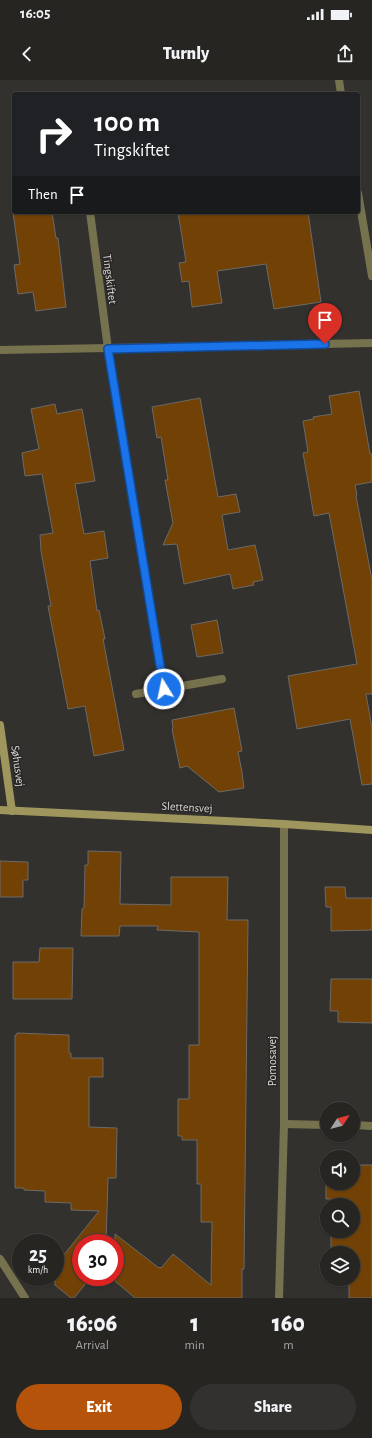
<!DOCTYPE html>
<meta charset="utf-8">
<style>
body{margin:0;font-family:"Alegreya Sans",sans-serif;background:#32312f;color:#f1f3f6;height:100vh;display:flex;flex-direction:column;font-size:15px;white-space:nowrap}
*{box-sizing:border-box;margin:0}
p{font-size:13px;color:#a4a5a5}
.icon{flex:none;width:22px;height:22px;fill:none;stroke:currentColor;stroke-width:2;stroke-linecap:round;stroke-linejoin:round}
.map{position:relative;height:1218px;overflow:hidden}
.drawer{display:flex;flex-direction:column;background:#262522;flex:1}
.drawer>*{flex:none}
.banner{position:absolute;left:12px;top:12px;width:348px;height:122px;border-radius:4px;box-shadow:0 1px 3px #0004,0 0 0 1px #424240;background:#202124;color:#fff;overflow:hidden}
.needle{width:26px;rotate:54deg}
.buttons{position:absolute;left:320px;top:1022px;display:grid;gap:8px}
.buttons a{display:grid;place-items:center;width:40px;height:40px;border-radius:50%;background:#262522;box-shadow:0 1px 3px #0004,0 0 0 1px #424240;font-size:20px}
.speed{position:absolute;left:12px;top:1154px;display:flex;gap:8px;font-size:20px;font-weight:700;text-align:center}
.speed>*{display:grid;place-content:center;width:52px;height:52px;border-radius:50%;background:#262522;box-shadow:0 1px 3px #0004,0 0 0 1px #424240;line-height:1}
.speed small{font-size:10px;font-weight:400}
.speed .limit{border:6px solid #d22;background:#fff;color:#111}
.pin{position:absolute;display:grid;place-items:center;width:34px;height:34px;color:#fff;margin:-41px -17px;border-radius:50% 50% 50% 0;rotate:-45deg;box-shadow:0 0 4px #0007}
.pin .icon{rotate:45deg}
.me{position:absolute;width:44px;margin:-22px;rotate:350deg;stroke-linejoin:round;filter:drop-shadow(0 0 3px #0008)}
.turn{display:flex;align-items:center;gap:14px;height:84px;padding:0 16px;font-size:18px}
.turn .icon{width:52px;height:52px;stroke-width:2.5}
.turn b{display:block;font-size:28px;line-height:34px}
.then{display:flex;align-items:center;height:38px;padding:0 16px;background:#0003;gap:8px;font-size:15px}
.eta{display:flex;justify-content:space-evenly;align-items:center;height:68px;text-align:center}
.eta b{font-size:24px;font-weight:800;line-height:28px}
.primary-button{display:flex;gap:8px;margin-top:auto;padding:8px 16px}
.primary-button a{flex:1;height:46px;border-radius:24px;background:#b45309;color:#fff;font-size:16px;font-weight:800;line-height:46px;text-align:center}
.primary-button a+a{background:#32312f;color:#f1f3f6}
.status{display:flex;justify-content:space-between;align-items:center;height:28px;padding:0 20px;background:#262522;direction:ltr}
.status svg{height:11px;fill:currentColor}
header{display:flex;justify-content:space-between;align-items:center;height:52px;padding:0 16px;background:#262522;font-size:18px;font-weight:800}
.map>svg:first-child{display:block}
.building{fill:#714106;stroke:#6c6a67}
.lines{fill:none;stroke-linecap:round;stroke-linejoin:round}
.street{stroke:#77724e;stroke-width:8}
.secondary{stroke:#9e965c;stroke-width:8}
.route-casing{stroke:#114b97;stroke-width:10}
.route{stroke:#1a73e8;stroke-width:7}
.labels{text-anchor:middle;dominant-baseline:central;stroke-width:3;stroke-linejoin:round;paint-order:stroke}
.street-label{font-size:12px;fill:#d9d8d6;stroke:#292725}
</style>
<div class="status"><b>16:05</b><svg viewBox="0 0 49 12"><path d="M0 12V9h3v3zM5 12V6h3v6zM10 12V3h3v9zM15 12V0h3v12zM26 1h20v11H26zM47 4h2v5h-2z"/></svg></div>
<header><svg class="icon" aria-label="back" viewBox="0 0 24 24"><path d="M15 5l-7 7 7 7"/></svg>Turnly<svg class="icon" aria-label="share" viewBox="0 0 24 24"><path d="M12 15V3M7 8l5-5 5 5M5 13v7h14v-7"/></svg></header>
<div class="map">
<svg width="372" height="1218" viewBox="0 0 372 1218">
<rect width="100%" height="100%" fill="#32312e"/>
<!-- building -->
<g class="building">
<polygon points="13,132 52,132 56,158 58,158 66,227 36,231 33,212 18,214 14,185 20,184"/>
<polygon points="178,132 308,132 321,222 274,229 266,184 217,191 222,223 192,227 189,201 182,202 179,183 186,182"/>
<polygon points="359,311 370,374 372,374 372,402 355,405 357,415 356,416 372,500 372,614 366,614 372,648 372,704 362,705 350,639 297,649 288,596 357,584 329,433 314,436 303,373 308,372 303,341 314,339 313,337 332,334 329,316"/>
<polygon points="200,318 218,417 236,414 240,432 222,435 228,470 255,465 263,500 253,502 254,505 233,509 230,494 184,504 177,464 163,465 173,443 165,400 168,400 161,357 157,358 152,327"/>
<polygon points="55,324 57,334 82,329 95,401 75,404 84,454 104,451 108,478 90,481 97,531 99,530 105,559 103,559 124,670 94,676 85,626 68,629 48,526 51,526 41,471 40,455 53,453 42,394 25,396 22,373 39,369 31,329"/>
<polygon points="217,540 223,573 197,577 191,545"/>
<polygon points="234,628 242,671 238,672 242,692 244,708 219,712 187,686 180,688 172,649 173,648 172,640"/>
<polygon points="88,771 121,772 120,824 171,825 171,797 228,797 227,840 248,840 244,1189 242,1189 242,1218 135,1218 115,1201 115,1154 159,1188 160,1187 161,1188 173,1174 211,1205 212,1142 201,1142 201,1104 197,1104 197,1060 182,1060 182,1056 178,1056 178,1019 189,1019 189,965 199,965 199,852 157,850 158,846 120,846 119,856 81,856 82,829 84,828 85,785 88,785"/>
<polygon points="0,781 28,782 28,800 23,800 23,817 0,817"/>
<polygon points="325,807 345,807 346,818 372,818 372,850 331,851 331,827 326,827"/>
<polygon points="40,868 73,868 72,919 13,919 13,882 39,882"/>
<polygon points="331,899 372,899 372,943 338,942 338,931 330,931"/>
<polygon points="17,953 69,955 69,973 71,973 71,978 103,978 103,997 89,997 89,1047 117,1048 116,1098 108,1098 106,1163 81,1163 81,1197 91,1197 74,1218 71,1218 55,1205 55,1186 99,1131 71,1130 71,1123 45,1122 45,1111 24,1110 24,1108 15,1108 15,955 17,955"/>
<polygon points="326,1085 327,1085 327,1103 353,1103 353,1085 372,1085 372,1218 349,1218 349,1201 335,1201 335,1199 353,1199 353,1173 331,1173 331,1151 353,1151 353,1125 331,1125 331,1119 326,1119"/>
</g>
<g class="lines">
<!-- street -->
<g class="street">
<polyline points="339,0 341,14"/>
<polyline points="358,113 372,196"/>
<polyline points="90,132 108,269 164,609"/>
<polyline points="0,270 372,263"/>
<polyline points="136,614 222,599"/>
<polyline points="284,1044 327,1045"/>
<polyline points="353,1045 372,1046"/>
<polyline points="0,1179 25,1218"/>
<polyline points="279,1218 284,1044 284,744"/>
</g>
<!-- secondary -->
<g class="secondary">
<polyline points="0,645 12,731"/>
<polyline points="0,730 284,744 372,750"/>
</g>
</g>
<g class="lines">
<defs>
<polyline id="route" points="164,609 108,269 325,264"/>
</defs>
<!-- route casing -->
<use href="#route" class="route-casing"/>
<!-- route -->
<use href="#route" class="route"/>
</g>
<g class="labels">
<!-- street labels -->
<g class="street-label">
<text transform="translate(110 199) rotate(83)">Tingskiftet</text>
<text transform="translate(18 686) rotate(82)">Søhusvej</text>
<text transform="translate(187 727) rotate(3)">Slettensvej</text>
<text transform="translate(272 981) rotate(-90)">Pomosavej</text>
</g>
</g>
</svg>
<div class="buttons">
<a><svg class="needle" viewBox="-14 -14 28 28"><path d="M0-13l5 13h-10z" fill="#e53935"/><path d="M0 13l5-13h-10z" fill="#a4a5a5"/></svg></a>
<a><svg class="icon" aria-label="sound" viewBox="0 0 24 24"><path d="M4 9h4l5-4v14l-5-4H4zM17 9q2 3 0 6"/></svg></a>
<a><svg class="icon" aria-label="search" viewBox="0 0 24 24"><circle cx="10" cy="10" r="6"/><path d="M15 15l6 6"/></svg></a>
<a><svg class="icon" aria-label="layers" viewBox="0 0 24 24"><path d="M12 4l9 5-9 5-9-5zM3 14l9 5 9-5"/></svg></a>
</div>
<div class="speed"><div>25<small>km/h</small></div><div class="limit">30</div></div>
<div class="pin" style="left:325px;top:264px;background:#d93025"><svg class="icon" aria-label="arrive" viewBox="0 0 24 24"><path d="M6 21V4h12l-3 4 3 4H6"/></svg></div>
<svg class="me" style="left:164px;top:609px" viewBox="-20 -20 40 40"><circle r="17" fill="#1a73e8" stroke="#fff" stroke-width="3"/><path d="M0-11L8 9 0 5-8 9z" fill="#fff"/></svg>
<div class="banner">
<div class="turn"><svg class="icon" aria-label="right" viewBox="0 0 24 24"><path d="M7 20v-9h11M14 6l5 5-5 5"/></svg><div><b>100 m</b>Tingskiftet</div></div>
<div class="then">Then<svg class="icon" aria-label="arrive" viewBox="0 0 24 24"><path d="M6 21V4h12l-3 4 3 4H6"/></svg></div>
</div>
</div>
<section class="drawer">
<div class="eta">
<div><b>16:06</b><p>Arrival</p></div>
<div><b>1</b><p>min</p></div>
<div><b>160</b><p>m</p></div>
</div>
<div class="primary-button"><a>Exit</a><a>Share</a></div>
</section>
